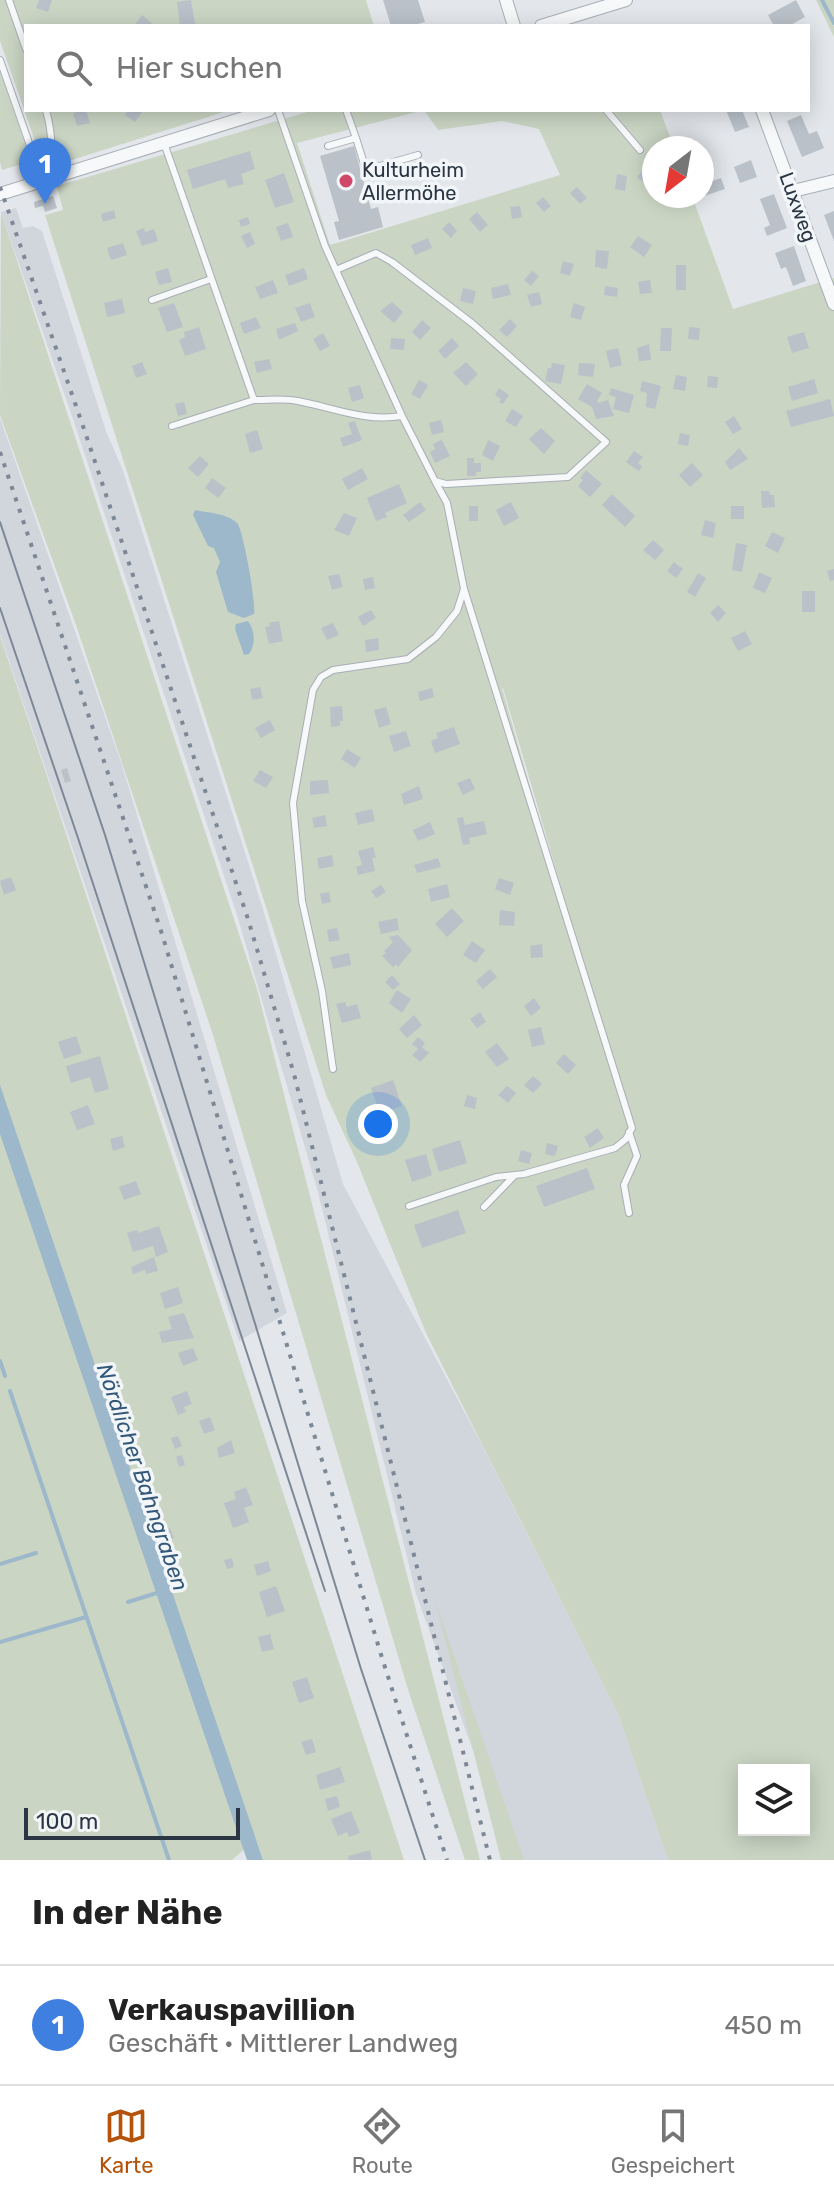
<!DOCTYPE html>
<html lang="de">
<head>
<meta charset="utf-8">
<style>
  :root { --surface:#fff; --page:#f6f6f6; --text:#222; --muted:#767676; --line:#e0e0e0; --accent:#b45309 }
  body { margin:0; font-family:Rubik,sans-serif; background:var(--page); color:var(--text) }
  .controls { position:absolute; right:24px; bottom:24px; display:grid; overflow:hidden; border-radius:0px; box-shadow:0 4px 20px #0003 }
  .controls button { width:72px; height:72px; display:grid; place-items:center; padding:0; border:0; border-bottom:2px solid var(--line); background:var(--surface); color:var(--text); font:40px sans-serif }
  .compass { position:absolute; left:642px; top:136px; width:72px; height:72px; border-radius:50%; background:var(--surface); box-shadow:0 4px 20px #0003; rotate:211deg }
  .scale { position:absolute; left:24px; bottom:20px; width:216px; box-sizing:border-box; padding-left:8px; border:4px solid #2a3644; border-top:0; font-size:22px; line-height:28px; white-space:nowrap; color:#2a3644; -webkit-text-stroke:6px #f3f6f8; paint-order:stroke }
  .you { position:absolute; left:378px; top:1124px; width:28px; height:28px; margin:-20px; border:6px solid #fff; border-radius:50%; background:#1a73e8; box-shadow:0 0 0 12px #1a73e833 }
  .badge { display:grid; place-items:center; width:52px; height:52px; border-radius:50%; background:var(--accent); color:#fff; font-size:26px; font-weight:700 }
  .pin { position:absolute; translate:-50% -66px; filter:drop-shadow(0 2px 4px #0008) }
  .pin::after { content:''; position:absolute; top:42px; width:28px; height:24px; background:inherit; clip-path:polygon(0 0,100% 0,50% 100%) }
  .list { margin:0; padding:0; list-style:none }
  h2 { display:flex; justify-content:space-between; align-items:center; height:104px; margin:0; padding:0 32px; font-size:34px }
  h2 small { font-size:26px; font-weight:400; color:var(--muted) }
  .list li { display:grid; grid-template-columns:52px 1fr auto; gap:24px; align-items:center; box-sizing:border-box; height:120px; padding:0 32px; border-top:2px solid var(--line) }
  .list b { display:block; font-size:30px; white-space:nowrap }
  .list p { margin:0; font-size:26px; white-space:nowrap; color:var(--muted) }
  .list em { font-size:26px; font-style:normal; color:var(--muted) }
  .icon { flex:none; width:44px; height:44px; fill:none; stroke:currentColor; stroke-width:2; stroke-linecap:round; stroke-linejoin:round }
  .map { position:relative; flex:none; width:834px; height:1860px; overflow:hidden }
  .search { position:absolute; background:var(--surface); box-shadow:0 4px 20px #0003; left:24px; right:24px; top:24px; height:88px; display:flex; align-items:center; gap:20px; box-sizing:border-box; padding:0 28px; border-radius:0px; color:var(--muted); font-size:30px }
  .sheet { height:224px; background:var(--surface) }
  nav { display:flex; justify-content:space-around; align-items:center; box-sizing:border-box; height:112px; border-top:2px solid var(--line); background:var(--surface); font-size:22px; color:var(--muted) }
  nav a { display:grid; justify-items:center; gap:4px }
  nav .on { color:var(--accent) }
  .map>svg:first-child { display:block }
  .built { fill:#d1d6dd }
  .green { fill:#cad5c4; fill-rule:evenodd }
  .water { fill:#9eb8cb }
  .lines { fill:none; stroke-linecap:round; stroke-linejoin:round }
  .stream { stroke:#9eb8cb; stroke-width:4 }
  .building { fill:#bac1c9 }
  .service-casing { stroke:#a8aeb6; stroke-width:8 }
  .minor-casing { stroke:#a8aeb6; stroke-width:14 }
  .service { stroke:#f6f8f9; stroke-width:6 }
  .minor { stroke:#f6f8f9; stroke-width:12 }
  .tram { stroke:#7c8895; stroke-width:2 }
  .rail { stroke:#7c8895; stroke-width:4; stroke-dasharray:4 8; stroke-linecap:butt }
  .poi-dot { fill:#d04867; stroke:#f3f6f8; stroke-width:3 }
  .labels { text-anchor:middle; stroke-width:7; stroke-linejoin:round; paint-order:stroke }
  .poi-label { font-size:20px; fill:#2a3644; stroke:#f3f6f8; text-anchor:start }
  .street-label { font-size:20px; fill:#2a3644; stroke:#f3f6f8 }
  .water-label { font-size:22px; font-style:italic; fill:#345879; stroke:#f3f6f8 }
</style>
</head>
<body>
<div class="map">
<svg width="834" height="1860" viewBox="0 0 834 1860">
  <rect width="100%" height="100%" fill="#e3e7eb"/>
  <!-- built -->
  <path class="built" d="M16 208 23 228 33 226 42 231 106 431 123 471 263 909 343 1184 481 1443 619 1716 668 1860H513L416 1594 318 1192 237 915 74 422 1 212Z
    M0 418 121 762 287 1313 239 1341 0 634Z"/>
  <!-- green -->
  <path class="green" d="M0 0H366L374 26H26V110H230L59 164 41 158 0 41Z
    M816 0H834V37Z
    M0 72 31 161 2 170 0 162Z
    M314 110H660L674 148H654V196H692L733 309 834 278V1860H668L619 1716 426 1333 357 1162 326 1095 45 215 63 210 57 186ZM424 110 438 130 502 121 539 129 560 175 330 245 297 143ZM502 688H503L587 976 569 925ZM744 1770H804V1830H744Z
    M1 212 257 989 480 1860H465L409 1693 214 1038 76 625 0 415Z
    M0 636 46 773 404 1860H263L256 1839 232 1860H0Z
    M435 1600 524 1860H501Z"/>
  <!-- water -->
  <path class="water" d="M195 510C208 513 227 513 237 523 243 528 257 607 254 614L244 618 228 612 216 572 220 562 214 548 208 546 193 515Z
    M248 621C255 631 256 644 249 654L244 655 235 629 236 624Z
    M0 1085 263 1860H247L0 1134Z"/>
  <g class="lines">
    <!-- stream -->
    <path class="stream" d="M822 0 834 23
      M0 1361 5 1376
      M10 1391 169 1860
      M0 1564 36 1553
      M128 1602 160 1592
      M0 1642 86 1617"/>
  </g>
  <!-- building -->
  <path class="building" d="M39 0H52L48 12 36 8Z
    M191 0 195 24 180 26 177 2Z
    M383 0H418L425 22 410 26H391Z
    M796 0 805 17 789 26H774L768 15Z
    M142 15 152 23 149 26H134Z
    M86 110 90 123 77 126 73 113Z
    M128 110 142 112 135 122 125 115Z
    M726 110H742L749 127 735 132Z
    M801 115 809 134 817 131 824 148 802 157 787 121Z
    M354 146 371 209 378 207 383 227 339 240 334 222 339 221 320 156Z
    M250 151 255 169 241 174 244 184 228 188 225 179 193 189 187 170Z
    M751 160 757 177 740 183 734 167Z
    M644 169 654 178 648 186 637 177Z
    M284 173 294 202 275 208 265 180Z
    M617 174 627 176 625 191 615 189Z
    M721 178 725 189 704 196 702 185Z
    M577 187 587 198 580 204 570 193Z
    M774 194 787 228 767 236 764 228 770 225 760 199Z
    M53 196 57 208 45 212 43 206 35 208 34 202Z
    M543 197 551 206 544 212 536 203Z
    M520 206 522 217 512 219 510 207Z
    M114 210 116 218 103 222 101 214Z
    M834 211V241L824 215Z
    M477 212 488 225 480 232 469 219Z
    M248 217 250 224 241 227 239 220Z
    M449 222 457 231 451 238 442 229Z
    M288 223 293 237 281 241 276 227Z
    M144 228 145 232 154 229 158 241 142 246 136 231Z
    M250 232 255 244 247 248 241 236Z
    M638 236 652 245 644 257 630 247Z
    M428 238 432 248 415 255 411 245Z
    M123 243 127 255 111 260 107 248Z
    M794 246 806 281 793 286 786 267 781 269 775 253Z
    M596 250 609 251 607 269 595 267Z
    M563 261 574 264 570 276 560 273Z
    M676 265H686V290H676Z
    M168 268 172 282 159 285 155 272Z
    M304 268 308 279 289 286 285 275Z
    M532 271 539 276 531 286 524 280Z
    M273 280 278 293 260 299 255 287Z
    M650 280 652 293 640 294 638 282Z
    M508 284 511 295 493 299 491 288Z
    M605 286 618 288 617 297 604 295Z
    M463 288 476 291 473 304 460 301Z
    M539 292 542 304 531 307 527 295Z
    M122 299 125 313 107 317 104 303Z
    M392 302 403 312 394 323 380 311Z
    M174 303 183 327 167 332 158 308Z
    M310 303 315 317 301 322 295 308Z
    M574 303 585 307 581 320 570 317Z
    M256 317 261 328 244 334 240 323Z
    M510 319 517 326 507 337 499 330Z
    M422 320 431 328 420 340 412 332Z
    M295 323 298 331 279 340 276 329Z
    M199 327 206 349 185 356 179 340 185 337 184 332Z
    M689 327 700 328 699 340 688 339Z
    M661 328H672L671 351H660Z
    M804 332 809 348 792 353 787 337Z
    M323 333 330 346 320 351 313 339Z
    M391 338 405 339 404 350 390 349Z
    M452 338 459 346 445 359 438 351Z
    M649 344 651 360 639 361 637 348Z
    M618 348 622 365 610 368 606 351Z
    M269 359 272 369 257 373 254 362Z
    M142 362 147 374 136 378 132 366Z
    M466 362 478 374 466 386 453 373Z
    M552 363 565 365 561 384 545 381 548 368H551Z
    M579 363 595 364 593 377 578 375Z
    M676 375 687 377 685 391 673 389Z
    M708 376 718 377 717 388 707 387Z
    M814 379 818 393 792 401 788 387Z
    M419 380 428 385 420 399 411 394Z
    M642 381 661 386 655 409 646 407 647 393 640 391Z
    M587 384 602 393 597 401 599 403 608 400 614 416 596 419 592 407 578 399Z
    M360 385 364 398 352 402 348 388Z
    M499 388 509 395 503 404 499 402 501 399 495 395Z
    M611 388 634 395 629 413 613 409 616 397 609 395Z
    M830 399 834 416 791 427 786 411Z
    M184 402 187 414 178 416 175 404Z
    M512 409 523 416 516 427 505 421Z
    M734 416 742 429 733 434 725 422Z
    M441 420 444 432 432 435 429 423Z
    M355 421 362 440 343 447 340 438 352 434 348 423Z
    M541 428 555 441 544 454 529 439Z
    M257 430 263 449 250 453 245 434Z
    M680 433 690 435 688 446 678 444Z
    M442 440 450 456 435 463 430 452 435 449 433 444Z
    M488 440 500 446 493 461 482 455Z
    M739 448 748 459 730 470 725 462Z
    M634 451 643 457 638 463 642 466 639 471 626 462Z
    M200 456 209 464 198 477 188 468Z
    M467 458H474V463H481V472H476V476H467Z
    M692 463 703 475 690 487 679 475Z
    M362 468 368 479 348 490 342 479Z
    M586 470 602 484 590 497 578 486 583 480 580 478Z
    M212 478 226 488 218 498 205 488Z
    M399 484 407 503 385 513 387 517 376 521 367 498Z
    M761 491H769L770 495H774L775 507 762 508Z
    M612 494 635 516 625 527 602 505Z
    M420 502 426 510 409 522 403 515Z
    M511 502 519 518 504 526 496 510Z
    M469 506H478V521H469Z
    M731 506H744V519H731Z
    M344 513 357 518 349 536 334 530Z
    M705 520 716 523 713 538 701 535Z
    M772 532 785 538 778 553 765 546Z
    M653 540 664 550 655 560 643 550Z
    M736 543 747 545 742 572 732 570Z
    M674 562 683 569 676 578 667 571Z
    M834 569V580L830 581 827 571Z
    M759 572 772 578 765 593 753 588Z
    M698 573 706 578 695 597 687 592Z
    M339 574 343 587 332 590 328 576Z
    M373 577 375 588 365 590 363 579Z
    M802 591H815V612H802Z
    M718 605 726 613 718 622 710 613Z
    M371 610 376 618 363 626 358 617Z
    M279 621 283 641 269 644 265 627 270 626 269 623Z
    M333 623 339 635 327 640 321 628Z
    M745 631 752 644 738 651 731 638Z
    M378 638 379 650 366 652 365 640Z
    M260 687 263 698 252 700 250 689Z
    M432 688 434 697 420 701 418 692Z
    M342 706 343 721H340V726L331 727 330 707Z
    M386 707 391 724 379 728 374 710Z
    M270 720 275 730 261 738 255 728Z
    M454 727 460 744 435 753 431 741 438 738 436 733Z
    M406 731 411 746 394 752 389 736Z
    M347 749 361 758 355 768 341 759Z
    M67 768 71 781 65 783 61 770Z
    M260 770 273 777 266 788 253 781Z
    M470 778 475 789 463 795 457 783Z
    M328 780 329 793 310 795V781Z
    M419 786 423 799 404 805 401 794Z
    M372 809 375 821 358 825 355 813Z
    M325 815 327 826 314 828 312 818Z
    M463 817 465 825 484 821 487 834 469 838 470 844 463 845 457 818Z
    M430 822 435 834 418 841 413 830Z
    M373 847 376 857 372 858 375 871 358 875 356 867 362 865 358 851Z
    M332 855 334 866 319 869 317 858Z
    M438 858 441 867 417 873 414 865Z
    M11 877 16 890 4 895 0 881Z
    M499 878 514 883 510 895 495 889Z
    M447 884 450 897 431 902 428 889Z
    M381 885 386 892 376 898 371 891Z
    M329 892 331 902 322 904 320 894Z
    M452 908 464 921 447 937 435 924Z
    M500 910 515 912 514 926 499 925Z
    M397 918 399 930 381 934 378 922Z
    M337 928 340 940 329 942 327 930Z
    M398 935 412 950 398 967 396 964 393 967 382 956 386 953 384 951 393 942 389 937Z
    M472 941 485 950 476 963 463 955Z
    M542 944 543 957 531 958 530 946Z
    M349 953 351 965 333 969 330 957Z
    M490 969 497 977 483 989 476 981Z
    M392 975 400 984 393 990 385 982Z
    M397 990 411 999 402 1013 389 1003Z
    M534 998 541 1008 531 1016 524 1006Z
    M345 1002 347 1007 357 1004 361 1018 342 1023 336 1004Z
    M480 1012 486 1022 477 1028 470 1019Z
    M414 1015 422 1025 407 1038 399 1029Z
    M541 1027 545 1044 532 1047 528 1030Z
    M76 1036 82 1053 64 1059 58 1042Z
    M418 1037 425 1043 422 1047 429 1053 420 1062 412 1055 418 1049 412 1044Z
    M497 1043 509 1059 497 1067 485 1052Z
    M564 1054 576 1065 568 1074 556 1063Z
    M100 1056 109 1089 95 1093 90 1077 71 1083 66 1066Z
    M533 1076 542 1084 533 1093 524 1085Z
    M393 1080 402 1106 380 1113 371 1088Z
    M507 1086 516 1093 508 1103 498 1095Z
    M467 1095 477 1098 475 1109 464 1106Z
    M88 1105 95 1124 77 1130 70 1112Z
    M598 1128 604 1138 590 1148 584 1137Z
    M122 1136 125 1147 113 1151 110 1139Z
    M460 1140 467 1163 439 1172 432 1149Z
    M547 1143 558 1146 555 1156 545 1154Z
    M521 1150 532 1153 529 1164 518 1161Z
    M426 1154 432 1175 412 1182 405 1160Z
    M587 1168 595 1189 544 1207 536 1186Z
    M136 1181 141 1194 124 1200 119 1187Z
    M458 1210 466 1233 422 1248 414 1225Z
    M159 1226 168 1252 156 1257 153 1246 133 1252 127 1233 137 1230 138 1233Z
    M154 1257 158 1271 146 1274 145 1270 133 1274 131 1267Z
    M178 1287 183 1303 165 1309 160 1293Z
    M184 1313 194 1338 162 1343 159 1332 172 1329 168 1317Z
    M193 1348 198 1360 183 1366 178 1353Z
    M187 1391 192 1404 184 1407 186 1412 178 1415 171 1397Z
    M210 1417 215 1430 204 1434 199 1421Z
    M178 1436 182 1446 175 1449 171 1438Z
    M231 1440 235 1453 219 1458 217 1448Z
    M182 1455 185 1465 179 1467 176 1457Z
    M246 1487 253 1505 244 1508 249 1522 233 1528 224 1503 236 1499 234 1492Z
    M170 1528 174 1538 164 1541 161 1531Z
    M232 1558 234 1567 227 1569 224 1560Z
    M268 1561 271 1571 257 1576 254 1565Z
    M276 1586 285 1611 267 1617 259 1592Z
    M270 1634 274 1649 262 1652 258 1637Z
    M307 1677 314 1698 299 1703 292 1682Z
    M312 1739 316 1752 306 1755 301 1742Z
    M340 1767 345 1782 320 1790 316 1775Z
    M337 1796 340 1807 328 1811 325 1799Z
    M351 1811 360 1833 349 1837 347 1832 338 1836 331 1819Z
    M370 1850 372 1860H349L348 1856Z"/>
  <g class="lines">
    <defs>
      <path id="service" d="M9 0 26 49
        M0 60 42 180
        M278 110 325 246 402 416 435 481 446 484 568 477 606 442 473 324 392 262 376 253 336 270
        M606 110 640 150
        M356 138 366 170 418 155
        M164 143 254 400C269 400 284 398 298 401 334 408 365 422 402 416
        M328 146 356 138 346 110
        M44 177C55 157 52 132 46 110
        M152 300 211 279
        M172 426 254 400
        M333 1069 322 991 302 901 293 803 313 690 321 677 333 670 408 659 436 637 457 611 464 589 447 503 435 481
        M409 1206 496 1177 524 1174 615 1148 626 1139 632 1128 464 589
        M484 1207 515 1175
        M629 1213 624 1185 637 1156 629 1132"/>
      <path id="minor" d="M506 0 514 26
        M541 26 626 0
        M762 110 834 304
        M793 191 834 181
        M0 194 269 110"/>
    </defs>
    <!-- service casing -->
    <use href="#service" class="service-casing"/>
    <!-- minor casing -->
    <use href="#minor" class="minor-casing"/>
    <!-- service -->
    <use href="#service" class="service"/>
    <!-- minor -->
    <use href="#minor" class="minor"/>
    <!-- tram -->
    <path class="tram" d="M0 522 105 835 361 1669 425 1860
      M0 608 78 838 325 1591"/>
    <!-- rail -->
    <path class="rail" d="M0 187 84 429 248 919 294 1074 490 1860
      M0 452 161 931 383 1661 447 1860"/>
  </g>
  <!-- markers -->
  <circle class="poi-dot" cx="346" cy="181" r="8"/>
  <g class="labels">
    <!-- poi labels -->
    <g class="poi-label">
      <text x="362" y="177">Kulturheim<tspan x="362" dy="23">Allermöhe</tspan></text>
    </g>
    <!-- street labels -->
    <g class="street-label">
      <text transform="translate(798 207) rotate(70)" y="7">Luxweg</text>
    </g>
    <!-- water labels -->
    <g class="water-label">
      <text transform="translate(143 1477) rotate(71)" y="8">Nördlicher Bahngraben</text>
    </g>
  </g>
</svg>
<div class="controls">
<button><svg class="icon" aria-label="layers" viewBox="0 0 24 24"><path d="M12 4l9 5-9 5-9-5zM3 14l9 5 9-5"/></svg></button>
</div>
<svg class="compass" viewBox="-18 -18 36 36"><path d="M0-13l5 13h-10z" fill="#e53935"/><path d="M0 13l5-13h-10z" fill="#767676"/></svg>
<div class="scale">100 m</div>
<div class="you"></div>
<div class="pin badge" style="left:45px;top:204px;background:#3f7fe0">1</div>
<div class="search"><svg class="icon" aria-label="search" viewBox="0 0 24 24"><circle cx="10" cy="10" r="6"/><path d="M15 15l6 6"/></svg>Hier suchen</div>
</div>
<section class="sheet">
<h2>In der Nähe<small></small></h2>
<ul class="list">
<li><span class="badge" style="background:#3f7fe0">1</span><div><b>Verkauspavillion</b><p>Geschäft · Mittlerer Landweg</p></div><em>450 m</em></li>
</ul>
</section>
<nav>
<a class="on"><svg class="icon" aria-label="map" viewBox="0 0 24 24"><path d="M3 6l6-2 6 2 6-2v14l-6 2-6-2-6 2zM9 4v14M15 6v14"/></svg>Karte</a>
<a><svg class="icon" aria-label="directions" viewBox="0 0 24 24"><path d="M12 3l9 9-9 9-9-9zM9 14v-3h6M13 9l2 2-2 2"/></svg>Route</a>
<a><svg class="icon" aria-label="saved" viewBox="0 0 24 24"><path d="M7 4h10v16l-5-4-5 4z"/></svg>Gespeichert</a>
</nav>
</body>
</html>
